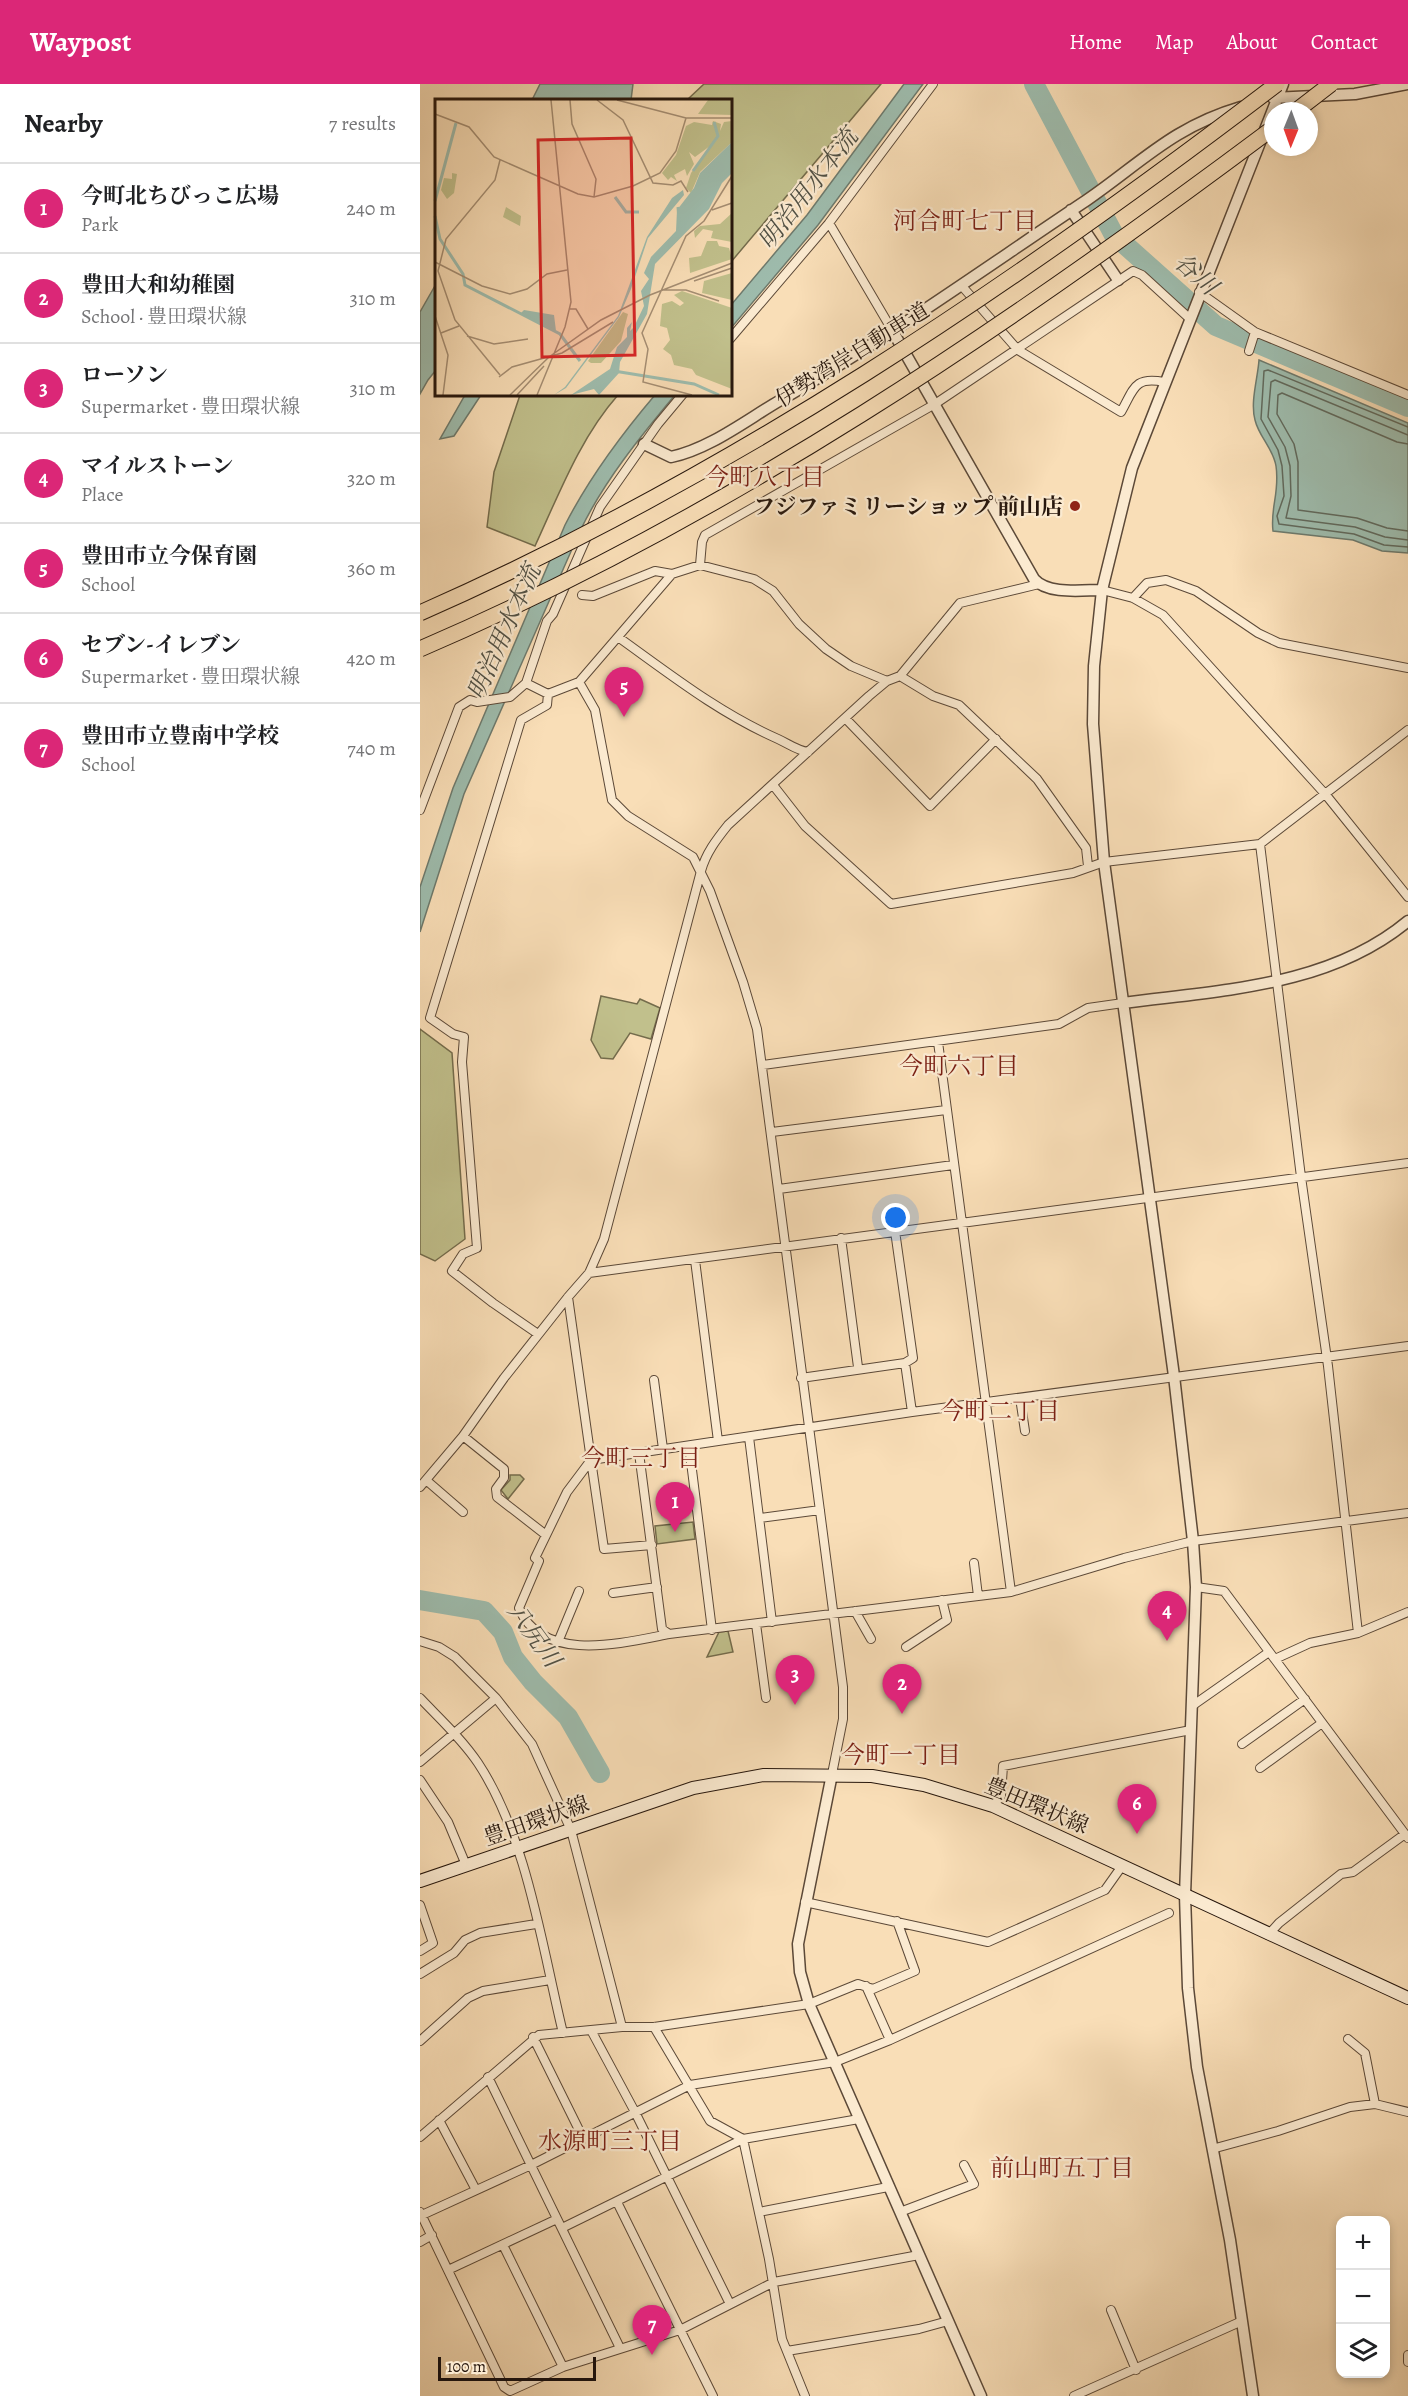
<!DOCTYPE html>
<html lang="en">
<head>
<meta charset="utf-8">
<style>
  :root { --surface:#fff; --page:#f6f6f6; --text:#202124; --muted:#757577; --line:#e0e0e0; --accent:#db2777 }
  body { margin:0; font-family:Alegreya,"Noto Serif JP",serif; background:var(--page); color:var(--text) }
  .controls { position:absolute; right:18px; bottom:18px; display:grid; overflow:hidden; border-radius:12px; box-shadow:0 3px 9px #0003 }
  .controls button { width:54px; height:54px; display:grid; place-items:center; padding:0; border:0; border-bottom:2px solid var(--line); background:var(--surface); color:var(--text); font:30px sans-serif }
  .compass { position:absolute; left:844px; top:18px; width:54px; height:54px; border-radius:50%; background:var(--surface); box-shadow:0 3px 9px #0003; rotate:181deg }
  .scale { position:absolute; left:18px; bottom:15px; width:158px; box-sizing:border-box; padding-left:6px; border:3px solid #27170d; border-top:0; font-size:16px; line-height:21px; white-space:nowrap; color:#27170d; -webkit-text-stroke:4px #fbead0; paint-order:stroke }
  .you { position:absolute; left:476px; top:1134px; width:21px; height:21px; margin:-15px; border:4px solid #fff; border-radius:50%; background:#1a73e8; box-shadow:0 0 0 9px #1a73e833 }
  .badge { display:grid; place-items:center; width:39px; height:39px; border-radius:50%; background:var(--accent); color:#fff; font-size:20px; font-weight:700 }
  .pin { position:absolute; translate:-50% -50px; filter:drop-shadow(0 2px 3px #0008) }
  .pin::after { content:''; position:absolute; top:32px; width:21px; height:18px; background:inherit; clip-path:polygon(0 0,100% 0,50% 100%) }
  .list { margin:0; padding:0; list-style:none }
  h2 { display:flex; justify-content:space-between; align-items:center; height:78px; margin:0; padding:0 24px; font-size:26px }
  h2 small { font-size:20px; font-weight:400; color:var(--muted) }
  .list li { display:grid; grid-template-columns:39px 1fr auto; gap:18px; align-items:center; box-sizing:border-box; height:90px; padding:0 24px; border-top:2px solid var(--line) }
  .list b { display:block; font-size:22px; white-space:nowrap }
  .list p { margin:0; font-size:20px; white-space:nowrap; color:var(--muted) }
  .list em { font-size:20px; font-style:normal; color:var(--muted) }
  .icon { flex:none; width:33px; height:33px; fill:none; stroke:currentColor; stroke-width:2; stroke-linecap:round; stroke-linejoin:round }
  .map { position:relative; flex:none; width:988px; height:2312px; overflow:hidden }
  header { display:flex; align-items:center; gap:36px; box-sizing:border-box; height:84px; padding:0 30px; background:var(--accent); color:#fff }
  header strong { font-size:28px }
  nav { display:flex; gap:33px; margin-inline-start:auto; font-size:21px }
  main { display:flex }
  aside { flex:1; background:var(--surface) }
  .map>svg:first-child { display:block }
  .green { fill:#c1c08c; stroke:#746c4c; stroke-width:1.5 }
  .water { fill:#9ebcad; stroke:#6e7a6d; stroke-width:1.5 }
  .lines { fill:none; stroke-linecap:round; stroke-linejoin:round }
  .shore { stroke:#626a5d; stroke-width:1.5 }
  .river { stroke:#9ebcad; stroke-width:20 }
  .minor-casing { stroke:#5c4938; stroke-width:10 }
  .tertiary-casing { stroke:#5c4938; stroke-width:13 }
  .secondary-casing { stroke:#27170d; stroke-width:14 }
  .minor { stroke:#fbead0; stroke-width:8 }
  .tertiary { stroke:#fbead0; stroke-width:10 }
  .secondary { stroke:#fbead0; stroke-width:12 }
  .motorway-bridge-casing { stroke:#27170d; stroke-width:17; stroke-linecap:butt }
  .motorway-bridge { stroke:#f9deb7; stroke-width:15 }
  .poi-dot { fill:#8f2418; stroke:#fbead0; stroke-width:2 }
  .labels { text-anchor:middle; stroke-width:4.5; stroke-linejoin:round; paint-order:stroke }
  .street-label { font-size:22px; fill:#27170d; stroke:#fbead0 }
  .poi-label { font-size:22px; font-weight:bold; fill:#27170d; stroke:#fbead0; text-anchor:end }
  .water-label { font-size:24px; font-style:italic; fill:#515145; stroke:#fbead0 }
  .neighbourhood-label { font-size:24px; fill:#7a1f14; stroke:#fbead0 }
  .inset-river { fill:none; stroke:#9ebcad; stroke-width:3 }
  .inset-road { fill:none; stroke:#a58e73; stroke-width:1.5 }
  .view { fill:#d62828; fill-opacity:0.15; stroke:#d62828; stroke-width:3 }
  .inset-edge { fill:none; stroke:#27170d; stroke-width:3 }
</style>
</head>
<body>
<header>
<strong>Waypost</strong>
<nav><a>Home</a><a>Map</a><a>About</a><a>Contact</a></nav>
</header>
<main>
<aside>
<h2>Nearby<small>7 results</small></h2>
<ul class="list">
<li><span class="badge">1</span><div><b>今町北ちびっこ広場</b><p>Park</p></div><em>240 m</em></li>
<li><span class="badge">2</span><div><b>豊田大和幼稚園</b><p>School · 豊田環状線</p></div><em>310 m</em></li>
<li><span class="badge">3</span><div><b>ローソン</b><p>Supermarket · 豊田環状線</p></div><em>310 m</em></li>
<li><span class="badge">4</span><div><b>マイルストーン</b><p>Place</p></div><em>320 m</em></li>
<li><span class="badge">5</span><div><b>豊田市立今保育園</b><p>School</p></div><em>360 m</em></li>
<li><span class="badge">6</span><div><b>セブン-イレブン</b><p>Supermarket · 豊田環状線</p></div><em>420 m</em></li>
<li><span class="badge">7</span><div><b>豊田市立豊南中学校</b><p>School</p></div><em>740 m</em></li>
</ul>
</aside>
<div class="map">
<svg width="988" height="2312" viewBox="0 0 988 2312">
  <rect width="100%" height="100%" fill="#f9deb7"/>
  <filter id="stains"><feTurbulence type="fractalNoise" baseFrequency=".00333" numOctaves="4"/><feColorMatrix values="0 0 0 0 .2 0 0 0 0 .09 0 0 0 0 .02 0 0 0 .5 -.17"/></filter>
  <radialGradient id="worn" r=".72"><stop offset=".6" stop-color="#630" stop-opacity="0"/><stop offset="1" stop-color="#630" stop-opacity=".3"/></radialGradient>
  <!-- green -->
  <path class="green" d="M284 0H461L311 178 310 16H267Z
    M100 311H198C160 354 139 410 115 462L67 443 74 388Z
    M181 912 217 920 220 915 240 924 231 955 210 949 193 975 181 974 171 956Z
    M0 945 32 969 45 1155 15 1177 0 1170Z
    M90 1391H100L104 1395 88 1415 81 1406 90 1396Z
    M273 1438 275 1455 237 1460 235 1442Z
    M308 1547 313 1568 287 1573 299 1548Z"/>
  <!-- water -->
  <path class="water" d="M120 0H213L211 16H112Z
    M484 0H503L398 141 311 244V221L387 131Z
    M16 200V286L8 296 0 310V228Z
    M839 276 988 339V469L962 467 933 456 853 447C850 424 860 408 856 382 853 364 839 353 835 336 830 318 838 293 839 276Z
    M45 311H61L34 352 20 355Z
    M235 311H255C220 353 184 397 160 447L44 710 0 848V803L33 704 145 441C169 394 201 351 235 311Z"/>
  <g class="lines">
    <!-- shore -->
    <path class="shore" d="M988 343 848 286 844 287 841 335 858 366 862 382 864 412 857 432 859 440 934 450 964 461 988 463
      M988 351 855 296 851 298 848 333 865 363 870 382 871 412 866 434 935 443 965 453 988 456
      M988 360 977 358 862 309 858 311 857 330 874 360 878 378V426L937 434 967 444 988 447"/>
    <!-- river -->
    <path class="river" d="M614 0 694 151 796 242 988 323
      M0 1516 64 1527 83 1548 93 1573 113 1598 148 1633 180 1689"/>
    <defs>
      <path id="minor" d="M409 139 472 246
        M541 201 598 266 701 328C714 305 714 292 744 298
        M779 208 835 248 988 311
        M310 255 409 139 513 0
        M829 267 835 248
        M280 481 282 458 285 451 515 320 713 187 722 191 769 234
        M682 506 713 514 743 531 906 711 988 813
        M162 511 173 512 235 487 252 490
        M713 514 727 499 746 496 776 507 838 549 859 559 988 584
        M198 553C251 591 299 629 358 655 369 660 376 666 388 668
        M480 592 513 612 539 621 617 695 666 764 668 782
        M159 598 175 626 192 716 208 732 273 773 290 807 323 898 337 945 423 1603V1635L412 1690
        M106 599 127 537 133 530 180 423 238 340 263 310
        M425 634 510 722 576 655
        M353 701 385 742 471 820 653 789 684 778 840 760 988 646
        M0 726 39 623 50 616 57 618 90 613 106 599 128 610 159 598 252 490 280 481 334 495 353 507 379 540 406 565 431 582 467 597
        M840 760 881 1093 908 1282 938 1549
        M518 958C541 1141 568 1324 591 1508
        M343 981 639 940 668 924 703 919
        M352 1048 526 1026
        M359 1105 533 1081
        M421 1154 438 1283
        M275 1176 298 1357
        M169 1189 988 1079
        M148 1213 171 1376 492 1328 988 1262
        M118 1250 73 1219 32 1187 43 1170 57 1164 42 978 44 953 33 950 10 934 101 636 127 621 128 610
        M485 1279 492 1328
        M381 1294 485 1279 493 1274 475 1147
        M234 1296 243 1365
        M600 1314 605 1347
        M43 1352 84 1385V1394L76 1405 77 1413 126 1451
        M329 1353 352 1538
        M269 1362 292 1546
        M219 1369 242 1545 249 1550 591 1508 704 1474 773 1457 988 1429
        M171 1376 147 1408 115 1474 119 1477 99 1524C122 1580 203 1559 249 1550
        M171 1376 184 1465 232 1461
        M6 1396 43 1428
        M0 1403 43 1352 84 1294 148 1213 169 1189 184 1155 281 787C286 769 296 756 308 741L449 612 467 597 480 592 540 519 619 500
        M340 1434 400 1426
        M554 1479 558 1512
        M776 1503 804 1507 988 1754
        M193 1509 237 1503
        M435 1527 451 1555
        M336 1540 346 1614
        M0 1557 19 1563 35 1573 76 1614 112 1660 151 1746 202 1943
        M138 1558 159 1507
        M486 1563 527 1536 522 1516
        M855 1575 890 1559 938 1549 988 1528
        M0 1614C20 1635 42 1655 58 1679 107 1753 122 1863 143 1949
        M772 1622 849 1568
        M822 1660 885 1615
        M0 1678 76 1614
        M840 1684 902 1639
        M0 1696 28 1738 46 1781
        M573 1722 581 1712 583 1682 771 1646
        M385 1818 568 1858 685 1806 702 1782
        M0 1821 13 1859 0 1867
        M848 1851 859 1839 921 1790 933 1788 985 1750
        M0 1890 34 1869 45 1856 60 1849 116 1840
        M446 1902 470 1956
        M234 1943 290 2037 323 2055 349 2175 362 2255 385 2312
        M172 1948 215 2028 310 2220
        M113 1953 163 2054
        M928 1955 945 1969 955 2020
        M0 1957 48 1914 63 1907 130 1896
        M68 1993 200 2264
        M19 2036 56 2106
        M0 2053 119 1951 202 1943H234L389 1920 438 1900 453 1905 495 1887 477 1837
        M792 2065 858 2047 930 2023 955 2020 988 2028
        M197 2118 293 2312
        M0 2128 84 2303 90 2307 143 2283 260 2246 354 2198 499 2171
        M339 2128 468 2103
        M480 2128 554 2100 544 2081
        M2 2131 111 2081 270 2001 415 1978 470 1956 749 1829
        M142 2144 323 2055 439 2035
        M0 2158 12 2151
        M83 2161 143 2283
        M28 2186 137 2135
        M691 2226 716 2286
        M367 2267 499 2245 528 2237
        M988 2271V2278
        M654 2312 822 2237"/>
      <path id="tertiary" d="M853 14 935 10 988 0
        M651 126 698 196
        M472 246 614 495C628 511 662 506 682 506
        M224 360 251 373C289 365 325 337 359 317 465 256 565 184 667 116 722 78 753 43 821 23
        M703 919C800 906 909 903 988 837
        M412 1690 378 1860 380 1888 389 1920 561 2312
        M833 2312 810 2156 777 1983 768 1904 765 1811 776 1503 773 1457 754 1292 684 778 673 640 674 582 682 506 712 384 863 0"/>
      <path id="secondary" d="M0 1797 273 1704 344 1691 452 1692 504 1701 573 1722 988 1914"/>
    </defs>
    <!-- minor casing -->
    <use href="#minor" class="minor-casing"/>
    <!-- tertiary casing -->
    <use href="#tertiary" class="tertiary-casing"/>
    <!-- secondary casing -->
    <use href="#secondary" class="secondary-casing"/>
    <!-- minor -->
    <use href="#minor" class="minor"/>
    <!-- tertiary -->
    <use href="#tertiary" class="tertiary"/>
    <!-- secondary -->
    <use href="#secondary" class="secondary"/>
    <defs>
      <path id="motorway-bridge" d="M876 27 911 0
        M0 529C309 393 590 204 857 0
        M0 565C308 433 586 244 853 44"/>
    </defs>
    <!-- motorway-bridge casing -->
    <use href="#motorway-bridge" class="motorway-bridge-casing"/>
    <!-- motorway-bridge -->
    <use href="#motorway-bridge" class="motorway-bridge"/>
  </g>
  <!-- markers -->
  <circle class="poi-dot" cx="655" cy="422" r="6"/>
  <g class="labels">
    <!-- street labels -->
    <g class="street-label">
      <text transform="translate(432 270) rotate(-32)" y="8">伊勢湾岸自動車道</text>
      <text transform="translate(617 1721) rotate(23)" y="8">豊田環状線</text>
      <text transform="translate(116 1736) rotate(-19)" y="8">豊田環状線</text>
    </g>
    <!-- poi labels -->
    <g class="poi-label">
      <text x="643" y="430">フジファミリーショップ 前山店</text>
    </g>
    <!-- water labels -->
    <g class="water-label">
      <text transform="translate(388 105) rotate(-52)" y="8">明治用水本流</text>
      <text transform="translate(776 190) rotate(42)" y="8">谷川</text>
      <text transform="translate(84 548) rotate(-66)" y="8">明治用水本流</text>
      <text transform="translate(114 1551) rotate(54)" y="8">八尻川</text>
    </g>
    <!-- neighbourhood labels -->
    <g class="neighbourhood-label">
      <text x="545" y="145">河合町七丁目</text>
      <text x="345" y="401">今町八丁目</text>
      <text x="539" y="990">今町六丁目</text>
      <text x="580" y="1335">今町二丁目</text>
      <text x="221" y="1382">今町三丁目</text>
      <text x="481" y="1679">今町一丁目</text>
      <text x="190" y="2065">水源町三丁目</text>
      <text x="642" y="2092">前山町五丁目</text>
    </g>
  </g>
  <!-- overview -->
  <g transform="translate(15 15)">
    <rect width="297" height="297" fill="#f9deb7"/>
    <path d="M273 1H297V16L263 15ZM278 22 286 25 285 32 289 23 297 22V43L265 73 256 94 251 89 256 74 275 47 260 58 254 53 259 65 252 77 250 70 239 76 242 82 236 78 233 81 227 74 241 56 251 27 259 23 277 26ZM17 74 22 75 19 94 12 100 6 91 9 79 17 80ZM71 108 86 117 85 127 68 118ZM297 114V143L276 139 278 132 268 130 260 139 259 132 265 127 285 125ZM272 142H282L284 147 294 149 297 160 255 174 254 159 266 157ZM297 174V201L267 194 269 182ZM247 192 297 209V290L261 276 257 270 239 266 236 256 228 250 235 241 232 229 225 227 227 205 237 202 245 207 249 204 239 196ZM188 213 193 215 186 242 166 264H156L153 262Z" fill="#c1c08c"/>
    <path d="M297 43V74L287 84 274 110 220 165 212 215 185 263 184 274 164 296 159 290 136 296 175 270 182 248 192 238V229L197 223 195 232 199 228 209 207 206 192 214 180 209 174 216 158 241 132 242 111 259 89 265 74ZM248 91 249 96 213 139 196 190 184 218 131 289 119 296 130 288 183 217 212 138 237 99ZM89 211 119 216 121 232 85 215Z" fill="#9ebcad"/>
    <path class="inset-river" d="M258 72 283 37 279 23M180 98 191 113H204M0 102 21 24M243 108 245 131M0 117 5 140 28 175 30 186 125 235 145 262M179 272 259 285 284 296"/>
    <path class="inset-road" d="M135 1 137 25 161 80 159 98M162 1 188 21 218 84 238 86 246 82 253 93M182 1 251 19M0 15 34 28 59 58 143 95 159 98 198 87 225 74 241 52 251 19H297M65 61 60 81 11 140 3 172 20 221 65 276M277 111 297 104M0 163 47 187 75 195 92 190 112 175 132 171M259 182 297 169M227 191H251L284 202M135 210H141L153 230M0 217 13 256 8 296M6 234 24 227M32 237 59 245 93 240M64 278 77 268 127 254 178 223M75 296 114 258 166 221 215 196 297 164M82 296 109 267M102 296 130 228 136 203 116 1M257 296 208 283 213 250 207 234 251 137 269 122 297 77"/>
    <path class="view" d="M196 39 200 256 107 258 103 41Z"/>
    <rect width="297" height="297" class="inset-edge"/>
  </g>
  <rect width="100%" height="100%" filter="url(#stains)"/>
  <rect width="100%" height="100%" fill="url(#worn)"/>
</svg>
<div class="controls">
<button>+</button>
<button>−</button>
<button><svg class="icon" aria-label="layers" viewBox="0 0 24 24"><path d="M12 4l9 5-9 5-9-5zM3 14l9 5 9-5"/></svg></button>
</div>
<svg class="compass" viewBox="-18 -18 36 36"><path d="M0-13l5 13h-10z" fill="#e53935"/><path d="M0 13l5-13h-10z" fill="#757577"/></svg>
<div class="scale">100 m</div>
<div class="you"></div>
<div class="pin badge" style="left:255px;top:1448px">1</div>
<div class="pin badge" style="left:482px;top:1630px">2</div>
<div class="pin badge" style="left:375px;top:1621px">3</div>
<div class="pin badge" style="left:747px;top:1557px">4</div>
<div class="pin badge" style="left:204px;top:633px">5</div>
<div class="pin badge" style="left:717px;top:1750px">6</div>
<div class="pin badge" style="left:232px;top:2271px">7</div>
</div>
</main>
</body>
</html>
